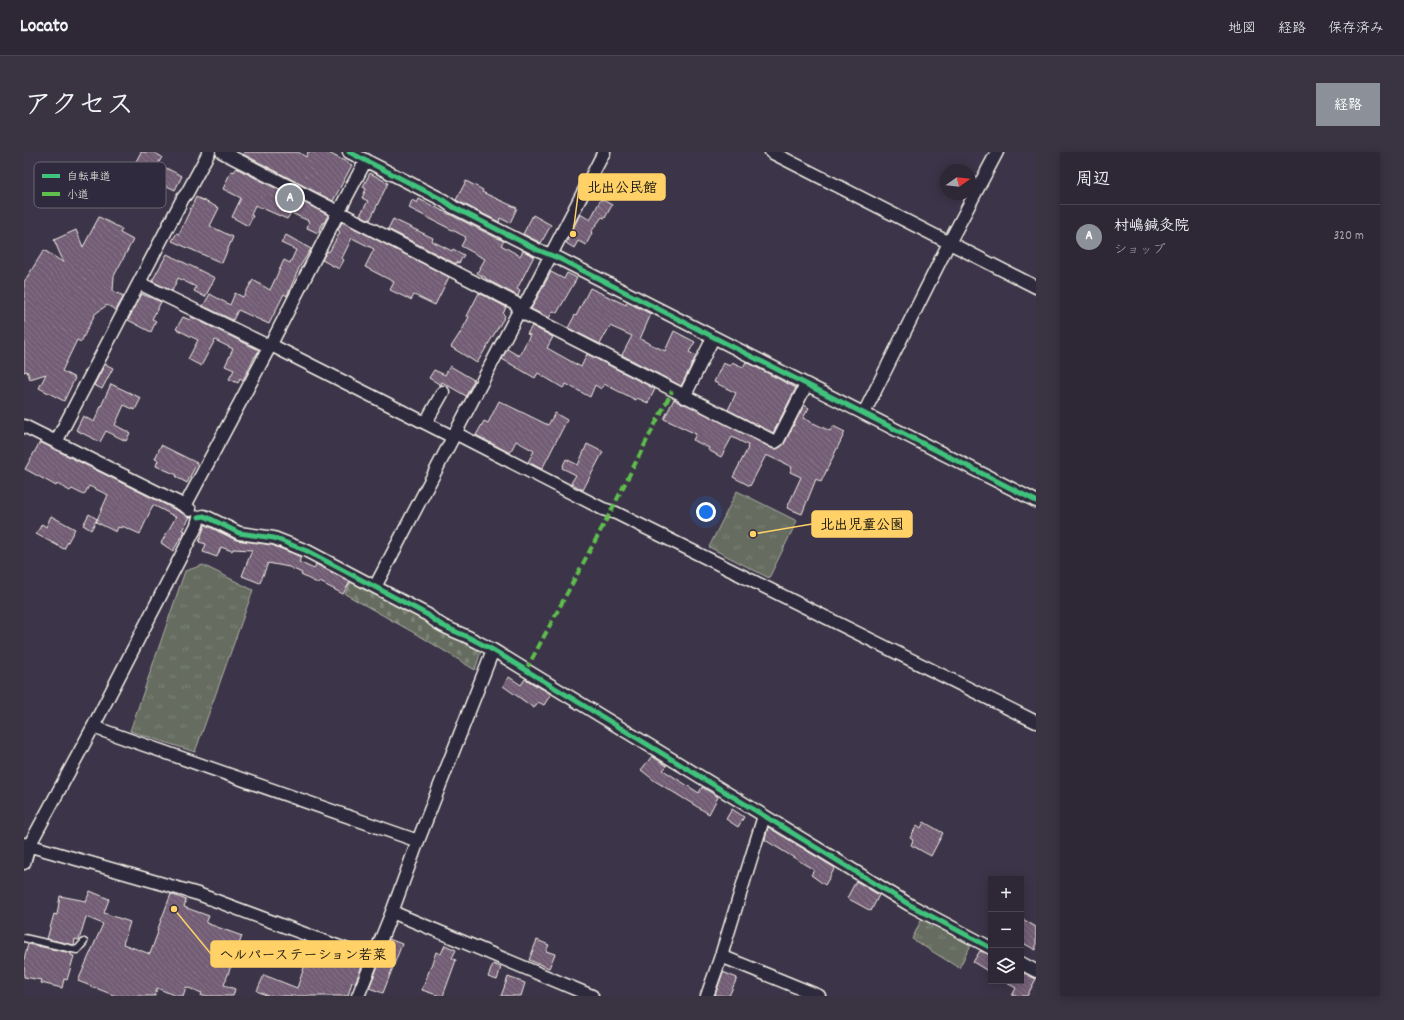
<!DOCTYPE html>
<html lang="ja">
<head>
<meta charset="utf-8">
<style>
  :root { --surface:#2d2736; --page:#393342; --text:#f1f3f6; --muted:#a7a5ad; --line:#484451; --accent:#8c9099 }
  body { margin:0; font-family:Dekko,"Klee One",sans-serif; background:var(--page); color:var(--text) }
  .controls { position:absolute; right:12px; bottom:12px; display:grid; overflow:hidden; border-radius:0px; box-shadow:0 2px 10px #0003 }
  .controls button { width:36px; height:36px; display:grid; place-items:center; padding:0; border:0; border-bottom:1px solid var(--line); background:var(--surface); color:var(--text); font:20px sans-serif }
  .compass { position:absolute; left:916px; top:12px; width:36px; height:36px; border-radius:50%; background:var(--surface); box-shadow:0 2px 10px #0003; rotate:75deg }
  .you { position:absolute; left:682px; top:360px; width:14px; height:14px; margin:-10px; border:3px solid #fff; border-radius:50%; background:#1a73e8; box-shadow:0 0 0 6px #1a73e833 }
  .badge { display:grid; place-items:center; width:26px; height:26px; border-radius:50%; background:var(--accent); color:#fff; font-size:13px; font-weight:700 }
  .pin { position:absolute; translate:-50% -50%; border:2px solid #fff; box-shadow:0 1px 4px #0006 }
  .list { margin:0; padding:0; list-style:none }
  h2 { display:flex; justify-content:space-between; align-items:center; height:52px; margin:0; padding:0 16px; font-size:17px }
  h2 small { font-size:13px; font-weight:400; color:var(--muted) }
  .list li { display:grid; grid-template-columns:26px 1fr auto; gap:12px; align-items:center; box-sizing:border-box; height:64px; padding:0 16px; border-top:1px solid var(--line) }
  .list b { display:block; font-size:15px; white-space:nowrap }
  .list p { margin:0; font-size:13px; white-space:nowrap; color:var(--muted) }
  .list em { font-size:13px; font-style:normal; color:var(--muted) }
  .icon { flex:none; width:22px; height:22px; fill:none; stroke:currentColor; stroke-width:2; stroke-linecap:round; stroke-linejoin:round }
  .map { position:relative; flex:none; width:1012px; height:844px; overflow:hidden; border-radius:0px }
  header { display:flex; align-items:center; gap:24px; box-sizing:border-box; height:56px; padding:0 20px; background:var(--surface); border-bottom:1px solid var(--line) }
  header strong { font-size:19px }
  nav { display:flex; gap:22px; margin-inline-start:auto; font-size:14px }
  .intro { display:flex; align-items:center; justify-content:space-between; box-sizing:border-box; height:96px; padding:0 24px }
  h1 { margin:0; font-size:28px }
  .button { padding:10px 18px; border-radius:0px; background:var(--accent); color:#fff; font-size:14px; font-weight:700 }
  main { display:flex; gap:24px; padding:0 24px }
  aside { flex:1; background:var(--surface); border-radius:0px; box-shadow:0 2px 10px #0003 }
  .map>svg:first-child { display:block }
  .grass { fill:url(#grass-tufts); stroke:#adafa4 }
  .cemetery { fill:url(#cemetery-stones); stroke:#adafa4 }
  .building { fill:url(#building-back-hatch); stroke:#f4f1e8 }
  .lines { fill:none; stroke-linecap:round; stroke-linejoin:round }
  .service-casing { stroke:#f4f1e8; stroke-width:9 }
  .minor-casing { stroke:#f4f1e8; stroke-width:15 }
  .service { stroke:#2f2a3d; stroke-width:6 }
  .minor { stroke:#2f2a3d; stroke-width:12 }
  .quiet { stroke:#5fbe4e; stroke-width:4; stroke-dasharray:8 4; stroke-linecap:butt }
  .cycleway-casing { stroke:#2f2a3d; stroke-width:8 }
  .cycleway { stroke:#40c37c; stroke-width:5 }
  .key { fill:#2f2a3d; stroke:#6a6670; stroke-width:1 }
  .key-label { font-size:11px; fill:#f4f1e8 }
  .leader { fill:none; stroke:#ffd166; stroke-width:1.5 }
  .callout-dot { fill:#ffd166; stroke:#2f2a3d; stroke-width:1.5 }
  .callout { fill:#ffd166; stroke:#ffd166; stroke-width:1.5 }
  .callout-label { font-size:14px; text-anchor:middle; font-weight:bold; fill:#111 }
</style>
</head>
<body>
<header>
<strong>Locato</strong>
<nav><a>地図</a><a>経路</a><a>保存済み</a></nav>
</header>
<div class="intro"><h1>アクセス</h1><a class="button">経路</a></div>
<main>
<div class="map">
<svg width="1012" height="844" viewBox="0 0 1012 844">
  <defs>
    <pattern id="grass-tufts" width="24" height="20" patternUnits="userSpaceOnUse"><rect width="24" height="20" fill="#666d60"/><path d="M3 7l-1-3M5 7V3M7 7l1-3M15 17l-1-3M17 17v-4M19 17l1-3" fill="none" stroke="#7c8277"/></pattern>
    <pattern id="cemetery-stones" width="16" height="16" patternUnits="userSpaceOnUse"><rect width="16" height="16" fill="#666d60"/><path d="M2 7V4a2 2 0 0 1 4 0v3zM10 15v-3a2 2 0 0 1 4 0v3z" fill="#7c8277"/></pattern>
    <pattern id="building-back-hatch" width="6" height="6" patternUnits="userSpaceOnUse"><rect width="6" height="6" fill="#725d75"/><path d="M-1 5l2 2M0 0l6 6M5-1l2 2" fill="none" stroke="#877589"/></pattern>
  </defs>
  <rect width="100%" height="100%" fill="#3c3448"/>
  <filter id="ink" filterUnits="userSpaceOnUse"><feTurbulence type="fractalNoise" baseFrequency=".025" numOctaves="2"/><feDisplacementMap in="SourceGraphic" scale="8" xChannelSelector="R" yChannelSelector="G"/><feConvolveMatrix kernelMatrix="1 2 1 2 8 2 1 2 1" color-interpolation-filters="sRGB"/></filter>
  <g filter="url(#ink)">
    <!-- grass -->
    <path class="grass" d="M713 339 773 369 745 426 685 395Z
      M179 413 229 438 171 600 106 579 161 419Z
      M899 764 948 791 935 816 888 787Z"/>
    <!-- cemetery -->
    <path class="cemetery" d="M328 428 457 499 451 518 401 487 321 442Z"/>
    <!-- building -->
    <path class="building" d="M117 0H129L138 5 134 12 158 24 151 38 108 17Z
      M220 0H274L282 5 284 0H303L328 13 309 49 219 2Z
      M212 16 304 63 300 71H299L294 81 283 76 285 69 267 61 263 67 231 53 227 63 229 64 224 74 208 65 217 46 199 37 207 19 210 20Z
      M346 21 364 31 346 68 336 63 344 49 338 46 342 37 339 35Z
      M442 29 459 38 458 40 493 56 486 71 476 66 475 70 432 48Z
      M172 45 195 56 186 74 209 85 198 111 148 89 153 81 155 82Z
      M395 47 475 87 480 89 477 93 496 104 499 99 510 104 493 137 496 139 494 144 462 127V126L453 121 461 107 437 94 442 85 385 56 388 48 393 51Z
      M577 47 588 53 581 66 578 65 567 80 568 81 562 93 554 89 550 96 542 91 556 62 566 68Z
      M509 63 527 73 517 91 499 82Z
      M75 65 98 77 96 81 109 88 90 124 89 139 100 144 92 158 83 153 71 162 57 190 53 188 38 219 51 226 40 249 15 236 22 222 6 227 3 219 0 220V130L20 98 40 111 30 88 52 78 59 95Z
      M369 67 409 86 408 89 428 99 429 97 440 103 435 111 432 110V112L364 77Z
      M318 70 425 125 411 153 390 143 387 148 366 138 370 130 341 115 350 97 328 86 318 106 320 108 315 117 298 108 303 99 305 100 316 80 314 78Z
      M262 83 287 97 275 116 263 144 260 142 245 172 214 158 209 168 179 154 186 142 206 153 211 141 219 145 229 128 246 138 260 108 266 111 272 98 257 91Z
      M143 102 191 126 181 145 170 139 172 135 154 126 148 139 128 129Z
      M527 120 540 127 543 121 553 126 533 161 529 159 525 166 507 157Z
      M566 136 602 153 603 150 627 162 616 187 641 199 650 179 671 190 665 200 672 204 657 234 598 203 608 184 586 174 576 192 544 176 551 163 552 164Z
      M455 141 482 155 479 162 481 164 453 211 427 195 436 181V182L445 165 443 164Z
      M118 142 137 150 128 167 132 169 127 180 104 168Z
      M159 165 166 168 167 165 235 198 232 204H231L219 228 216 226 214 231 205 227 210 218 201 214 209 197 191 188 177 214 164 207 174 188 152 177Z
      M508 174 529 185 523 196 557 215 563 202 631 237 624 251 613 246 612 248 580 232 577 237 571 233 566 245 542 232 539 236 514 221 511 226 478 207 483 197 495 204 506 183 503 182Z
      M708 210 719 215 722 210 772 236 749 281 704 258 712 241 690 230 699 211 706 214Z
      M81 212 89 216 78 237 70 233Z
      M426 214 450 228 442 244 418 230 417 233 405 226 410 218 421 223Z
      M87 232 117 246 111 258 100 253 91 273 106 281 102 289 82 279 76 290 52 278 59 264 70 270Z
      M650 247 657 252H661L751 297 755 296 760 292 780 253 785 256 779 266 806 279 809 274 821 280 797 330 792 327 778 362 763 356 777 325 766 320 768 315 742 303 726 334 709 325 724 296H723L724 293 708 285 697 305 684 298 685 296 669 288 672 282 640 267Z
      M475 249 524 273 531 261 543 268 518 317 504 310 510 299 492 289 486 301 452 283 460 269 464 271Z
      M16 290 166 365 158 378 161 379 149 399 137 391 152 365 129 353 116 382 98 374 97 376 94 375 92 380 72 370 84 343 65 334 60 343 48 337 46 339 33 332 32 334 27 331 1 317Z
      M563 292 579 300 559 338 547 331 552 323 538 316 542 307 554 313Z
      M137 293 173 311 163 331 152 325 153 323 132 314 134 308 131 307Z
      M65 362 73 367 67 378 59 373Z
      M27 364 51 377 40 397 12 382 18 372 22 375Z
      M181 373 212 388 248 393 277 405 275 410 290 417 292 412 326 430 319 442 296 430 295 432 277 423 278 421 265 415 244 411 236 431 218 424 228 398 209 397 208 399 197 395 193 405 179 400 182 392 175 390Z
      M485 525 497 533 501 527 527 542 520 553 514 550 510 556 479 534Z
      M628 604 643 614 639 618 675 641 678 635 694 645 685 662 631 629 617 618Z
      M708 657 720 665 714 675 702 667Z
      M900 670 919 681 907 704 887 693 889 688 886 686 893 673 897 676Z
      M744 675 811 716 801 733 787 723 790 718 741 688Z
      M832 729 855 743 847 759 823 746Z
      M66 739 85 747 80 761 106 770 99 792 126 802 134 780 133 779 147 742 162 748 160 755 185 764 182 771 218 784 200 833 211 837 209 844H177L178 841 162 835 159 844H152L133 836 131 844H92L54 829 79 772 62 765 55 788 51 787 50 793 23 787 30 762 33 763 36 744 62 749Z
      M997 766 1012 775V798L997 790Z
      M365 787 378 792 359 841 345 836Z
      M513 788 525 793 522 799 531 802 525 816 505 808Z
      M283 791 339 812 331 831 328 830 324 844H244L233 839 240 823 273 836 283 807 277 805Z
      M4 792 47 801V803L50 804 43 828 40 827 38 836 17 831 18 828 0 825V807Z
      M421 793 432 798 428 806 432 808 419 844H416L398 838 412 800 417 802Z
      M956 799 967 803V821L949 810Z
      M469 812 477 815 473 828 464 825Z
      M699 820 713 826 705 844 691 843Z
      M1000 821 1012 827 1003 844H988L992 836 979 829H997Z
      M484 825 501 831 497 844H477Z"/>
    <g class="lines">
      <defs>
        <path id="service" d="M0 786 53 798 60 790"/>
        <path id="minor" d="M198 0 491 151 499 161 751 290 754 288 782 233
          M325 0 419 48 429 55 514 98 534 106 1012 349
          M747 0 1012 135
          M115 131 240 192 251 195 429 285
          M660 245 689 186
          M840 261 925 91 973 0
          M402 270 419 240
          M0 274 161 354 166 358
          M431 281 579 357 592 361 1012 570
          M32 290 159 46 163 41 185 0
          M161 354 246 194 315 59 342 8
          M175 365 180 364 185 366 215 381 250 386 283 399 404 463C416 475 432 479 446 486 454 490 461 494 469 498L886 753 967 796
          M351 435 496 157 502 151 580 0
          M69 575 394 689
          M0 692 174 742 348 807
          M0 711 5 694 69 575 173 373 175 365
          M368 760 568 844
          M697 804 795 844
          M997 811 1012 819
          M334 844 368 760 394 689 469 498
          M683 844 697 804 740 664"/>
      </defs>
      <!-- service casing -->
      <use href="#service" class="service-casing"/>
      <!-- minor casing -->
      <use href="#minor" class="minor-casing"/>
      <!-- service -->
      <use href="#service" class="service"/>
      <!-- minor -->
      <use href="#minor" class="minor"/>
      <!-- quiet -->
      <path class="quiet" d="M502 518 587 359 648 239"/>
      <defs>
        <path id="cycleway" d="M325 0 419 48 429 55 514 98 534 106 1012 349
          M175 365 180 364 185 366 215 381 250 386 283 399 404 463C416 475 432 479 446 486 454 490 461 494 469 498L886 753 967 796"/>
      </defs>
      <!-- cycleway casing -->
      <use href="#cycleway" class="cycleway-casing"/>
      <!-- cycleway -->
      <use href="#cycleway" class="cycleway"/>
    </g>
  </g>
  <!-- legend -->
  <rect x="10" y="10" width="132" height="46" rx="6" class="key"/>
  <rect x="18" y="22" width="18" height="4" fill="#40c37c"/>
  <rect x="18" y="40" width="18" height="4" fill="#5fbe4e"/>
  <g class="key-label">
    <text x="43" y="28">自転車道</text>
    <text x="43" y="46">小道</text>
  </g>
  <!-- callouts -->
  <path class="leader" d="M549 82L555 35M729 382L788 372M150 757L187 802"/>
  <g class="callout-dot">
    <circle cx="549" cy="82" r="4"/>
    <circle cx="729" cy="382" r="4"/>
    <circle cx="150" cy="757" r="4"/>
  </g>
  <g class="callout">
    <rect x="555" y="22" width="86" height="26" rx="4"/>
    <rect x="788" y="359" width="100" height="26" rx="4"/>
    <rect x="187" y="789" width="184" height="26" rx="4"/>
  </g>
  <g class="callout-label">
    <text x="598" y="40">北出公民館</text>
    <text x="838" y="377">北出児童公園</text>
    <text x="279" y="807">ヘルパーステーション若菜</text>
  </g>
</svg>
<div class="controls">
<button>+</button>
<button>−</button>
<button><svg class="icon" aria-label="layers" viewBox="0 0 24 24"><path d="M12 4l9 5-9 5-9-5zM3 14l9 5 9-5"/></svg></button>
</div>
<svg class="compass" viewBox="-18 -18 36 36"><path d="M0-13l5 13h-10z" fill="#e53935"/><path d="M0 13l5-13h-10z" fill="#a7a5ad"/></svg>
<div class="you"></div>
<div class="pin badge" style="left:266px;top:46px">A</div>
</div>
<aside>
<h2>周辺<small></small></h2>
<ul class="list">
<li><span class="badge">A</span><div><b>村嶋鍼灸院</b><p>ショップ</p></div><em>320 m</em></li>
</ul>
</aside>
</main>
</body>
</html>
